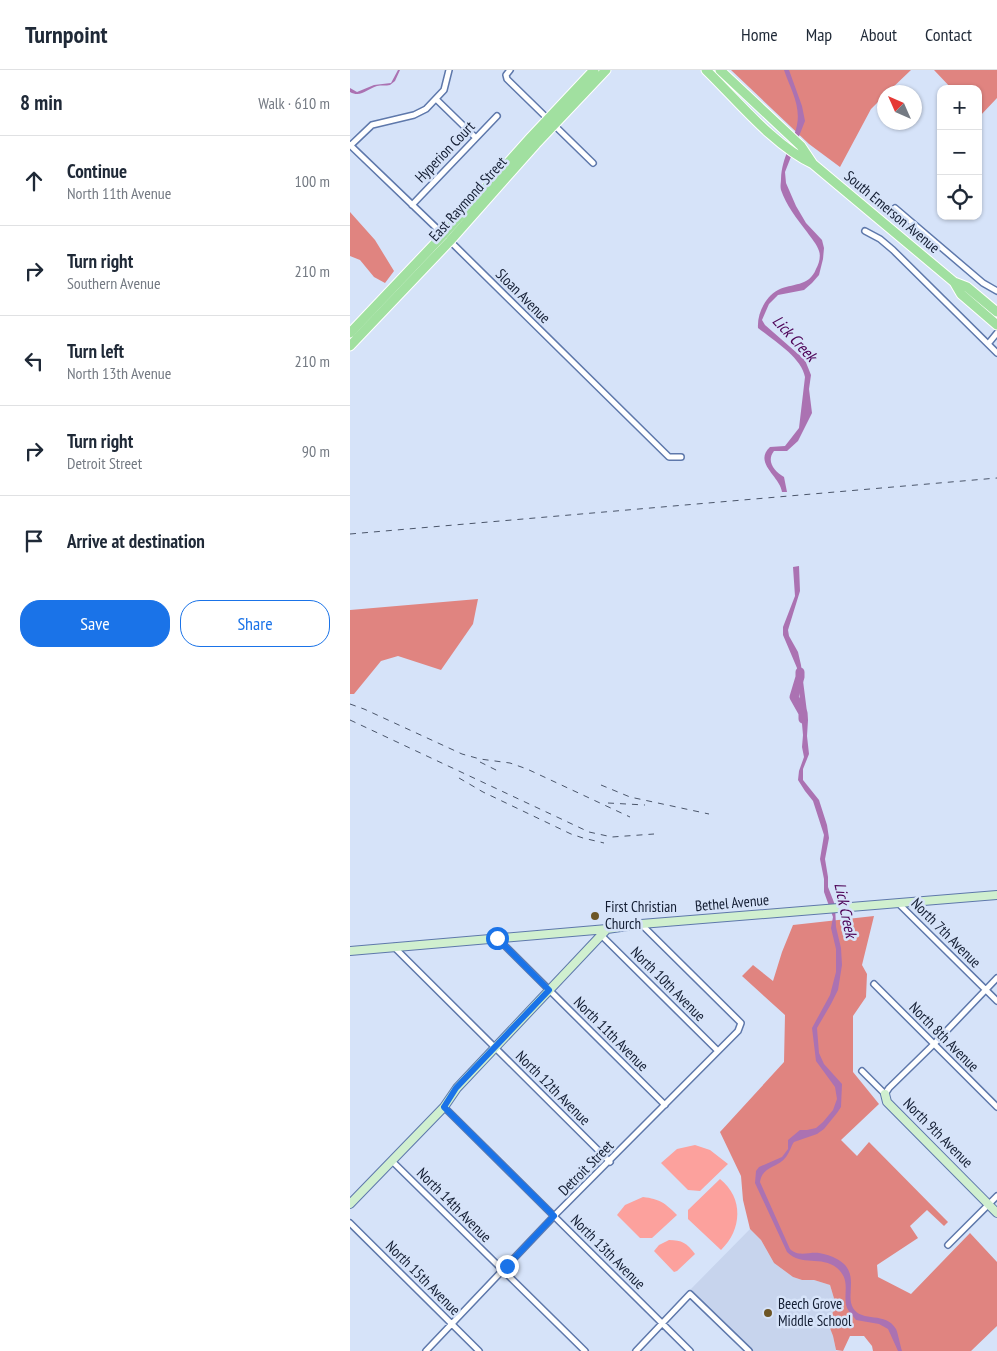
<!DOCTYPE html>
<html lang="en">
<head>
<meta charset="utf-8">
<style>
  :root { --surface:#fff; --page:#f2f2f3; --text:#1f2937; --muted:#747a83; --line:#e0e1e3; --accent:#1a73e8 }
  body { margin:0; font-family:"PT Sans Narrow",sans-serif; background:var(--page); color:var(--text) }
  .controls { position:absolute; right:15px; top:15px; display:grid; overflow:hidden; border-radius:10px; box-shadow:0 1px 4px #0004 }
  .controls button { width:45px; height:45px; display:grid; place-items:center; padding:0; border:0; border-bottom:1px solid var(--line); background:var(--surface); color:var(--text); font:25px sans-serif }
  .compass { position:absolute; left:527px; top:15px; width:45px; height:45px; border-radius:50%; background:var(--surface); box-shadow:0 1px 4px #0004; rotate:315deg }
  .stop { position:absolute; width:15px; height:15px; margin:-11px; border:4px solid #1a73e8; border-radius:50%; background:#fff }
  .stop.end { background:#1a73e8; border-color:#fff; box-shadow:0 1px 5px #0008 }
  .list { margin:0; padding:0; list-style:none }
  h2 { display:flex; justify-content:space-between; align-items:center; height:65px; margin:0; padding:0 20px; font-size:21px }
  h2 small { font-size:16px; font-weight:400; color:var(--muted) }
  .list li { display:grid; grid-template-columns:32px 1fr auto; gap:15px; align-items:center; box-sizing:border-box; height:90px; padding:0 20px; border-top:1px solid var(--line) }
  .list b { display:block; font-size:19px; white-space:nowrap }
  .list p { margin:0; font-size:16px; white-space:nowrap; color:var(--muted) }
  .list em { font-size:16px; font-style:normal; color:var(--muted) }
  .actions { display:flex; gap:10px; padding:15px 20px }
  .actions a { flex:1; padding:11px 0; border:1px solid var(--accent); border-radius:20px; text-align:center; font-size:18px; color:var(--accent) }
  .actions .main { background:var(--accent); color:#fff }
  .icon { flex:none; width:28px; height:28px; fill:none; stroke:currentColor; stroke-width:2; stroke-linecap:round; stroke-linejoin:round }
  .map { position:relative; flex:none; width:647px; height:1281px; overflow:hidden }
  header { display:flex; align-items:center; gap:30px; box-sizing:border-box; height:70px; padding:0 25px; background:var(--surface); border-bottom:1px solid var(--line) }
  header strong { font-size:24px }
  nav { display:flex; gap:28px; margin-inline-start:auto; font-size:18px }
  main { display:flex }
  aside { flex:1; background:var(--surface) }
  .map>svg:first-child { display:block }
  .built { fill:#c7d4ed }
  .green { fill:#fca19d }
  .forest { fill:#e08480 }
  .water { fill:#ab72b2 }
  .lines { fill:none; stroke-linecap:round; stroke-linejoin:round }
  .river { stroke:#ab72b2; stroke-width:9 }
  .street-casing { stroke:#5e78ab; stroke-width:8 }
  .secondary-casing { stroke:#5e78ab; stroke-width:10 }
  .primary-casing { stroke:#fff; stroke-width:11 }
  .street { stroke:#fff; stroke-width:5 }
  .secondary { stroke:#d0efcf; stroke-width:8 }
  .primary { stroke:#a1e0a0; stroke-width:9 }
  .rail { stroke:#4b566b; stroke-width:1; stroke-dasharray:6 6; stroke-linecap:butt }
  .route { stroke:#1a73e8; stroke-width:6 }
  .poi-dot { fill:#6d5626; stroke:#d6e3f9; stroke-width:2 }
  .labels { text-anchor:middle; stroke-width:5; stroke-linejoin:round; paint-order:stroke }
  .street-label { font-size:15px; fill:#141e33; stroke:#d6e3f9 }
  .poi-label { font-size:15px; fill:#141e33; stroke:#d6e3f9; text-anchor:start }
  .water-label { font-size:16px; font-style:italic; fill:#4c0055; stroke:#d6e3f9 }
</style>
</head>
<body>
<header>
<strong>Turnpoint</strong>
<nav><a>Home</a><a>Map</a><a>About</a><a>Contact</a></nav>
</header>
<main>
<aside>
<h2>8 min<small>Walk · 610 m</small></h2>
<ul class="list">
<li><svg class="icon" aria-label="ahead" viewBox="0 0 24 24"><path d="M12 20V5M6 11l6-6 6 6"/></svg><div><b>Continue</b><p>North 11th Avenue</p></div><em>100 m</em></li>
<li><svg class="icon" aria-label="right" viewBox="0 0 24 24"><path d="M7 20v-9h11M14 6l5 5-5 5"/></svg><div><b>Turn right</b><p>Southern Avenue</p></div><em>210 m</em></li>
<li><svg class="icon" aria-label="left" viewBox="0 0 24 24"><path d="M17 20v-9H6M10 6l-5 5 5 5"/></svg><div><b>Turn left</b><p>North 13th Avenue</p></div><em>210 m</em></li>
<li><svg class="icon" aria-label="right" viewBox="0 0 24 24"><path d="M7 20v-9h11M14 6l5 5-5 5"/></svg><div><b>Turn right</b><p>Detroit Street</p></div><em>90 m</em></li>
<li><svg class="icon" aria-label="arrive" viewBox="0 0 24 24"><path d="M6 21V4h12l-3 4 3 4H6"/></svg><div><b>Arrive at destination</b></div></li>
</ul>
<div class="actions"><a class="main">Save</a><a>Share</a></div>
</aside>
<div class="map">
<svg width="647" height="1281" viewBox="0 0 647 1281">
  <rect width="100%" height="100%" fill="#d6e3f9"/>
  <!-- built -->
  <path class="built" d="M400 1159 411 1170 424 1193 443 1207 452 1210H464L480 1215 486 1235 478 1253 483 1266 486 1281H403L339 1221Z"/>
  <!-- green -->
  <path class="green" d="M345 1075 360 1080 378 1094 350 1121 338 1120 311 1093 327 1079Z
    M370 1109C394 1128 392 1160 371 1180L338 1149V1140Z
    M293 1127C310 1129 315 1133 327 1145L302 1168H290L267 1145 275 1135Z
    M319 1170C332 1170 337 1173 345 1184L327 1201 324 1202 304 1181 309 1175Z"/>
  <!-- forest -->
  <path class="forest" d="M381 0H561L538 22H534V26L521 39 490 97 459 74Z
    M584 0H647V28L630 46 628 45V19H602Z
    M0 142 25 170 44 201 35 213 24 207 10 190 0 186Z
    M128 529 123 554 91 600 48 586 31 591 4 624H0V540Z
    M524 846 512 895 517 904 516 927 503 946V1002L529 1034 491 1070 507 1086 519 1072 598 1152 594 1156 577 1140 560 1156 568 1168 527 1195 528 1207 561 1224 620 1163 647 1192V1256L621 1281H523L522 1276 514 1266H500L493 1281 486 1280 483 1266 478 1253 486 1235 480 1215 464 1210H452L443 1207 424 1193 411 1170 400 1159 393 1130 391 1106 370 1062 434 992 435 945 392 906 403 895 423 911 432 882 443 855Z"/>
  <!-- water -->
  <path class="water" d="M48 0H50L45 11 40 15C36 16 31 15 27 16 17 19 11 28 0 22V18L7 22 24 15 41 13Z
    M434 0H439L452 36 455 51 435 102 436 113 446 136 456 153 472 170 474 178 473 189 469 205 462 213 454 220 428 225 419 234 412 250 415 255 455 290 461 305 459 319 462 343 448 371 437 381H424C416 391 424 401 434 407L437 422H432C430 406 403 393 420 377L435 376 449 358 455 307C452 288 423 270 408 258 407 244 415 227 428 220 442 213 459 217 466 199 469 194 471 186 469 181 467 174 461 168 457 162 447 149 436 135 431 120 430 116 431 113 431 109 432 86 443 74 447 55 451 35 440 18 434 0Z
    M449 496 450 521 438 560 439 566 448 582 451 595 458 650 457 666 459 684 453 699V710L469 730 477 755 479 768 475 789 478 807V817L485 835 486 857 491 878 492 895 488 920 481 934 467 958 469 983 474 994 492 1014 491 1037 487 1043 474 1059 467 1064 444 1072C441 1076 440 1082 436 1087 428 1098 412 1096 410 1112L440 1179C448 1187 458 1182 469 1183 475 1184 482 1186 487 1189 511 1202 495 1224 503 1238 512 1253 536 1241 546 1259 548 1263 550 1275 552 1281H548L538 1259 529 1254 506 1250C503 1246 499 1242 497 1238 492 1224 502 1211 487 1198 471 1185 452 1197 437 1182L405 1113 406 1101 409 1097 432 1087 438 1079V1070L450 1060H457L466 1058 473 1052 483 1040 487 1029 485 1017 466 991 462 958 480 925 486 902V879L481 858 483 847 474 822V809L470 789 474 765 463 731 455 721 448 710 449 701 454 687 452 677 453 665 447 598 433 565V557L445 526 443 497Z"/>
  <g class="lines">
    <!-- river -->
    <path class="river" d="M450 602V607L444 627 453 643V649"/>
    <defs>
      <path id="street" d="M160 0 156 5 157 9 243 93
        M86 29 126 68
        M0 75 100 171 319 387H331
        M1 75 22 55 64 45 76 39 94 20 99 0
        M62 135 147 46
        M545 138 633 213 647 221
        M515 161 530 169 543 180 647 283
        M638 274 647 263
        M549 834 647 931
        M251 865 368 981
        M147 868 315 1035
        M44 877 260 1092
        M524 914 647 1037
        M512 1001 535 1024 539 1018 584 974 647 908
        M94 1037 340 1281
        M42 1091 235 1281
        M0 1153 129 1281
        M598 1175 647 1126
        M76 1281 207 1143 388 961 391 953 291 854
        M286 1281 340 1224 399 1281"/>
      <path id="secondary" d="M0 881 257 859 291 854 647 825
        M535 1024 537 1032 647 1143
        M0 1134 94 1037 107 1018 257 859"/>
      <path id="primary" d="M356 0C387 30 424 76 463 94L604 212 617 217 647 242
        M370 0 451 76 463 94
        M604 212 611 224 647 255
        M0 263 93 165 181 67 244 0
        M0 276 100 171 186 74 256 0"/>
    </defs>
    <!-- street casing -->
    <use href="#street" class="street-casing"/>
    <!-- secondary casing -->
    <use href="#secondary" class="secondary-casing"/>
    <!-- primary casing -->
    <use href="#primary" class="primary-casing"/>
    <!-- street -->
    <use href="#street" class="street"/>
    <!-- secondary -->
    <use href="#secondary" class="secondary"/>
    <!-- primary -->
    <use href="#primary" class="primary"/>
    <!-- rail -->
    <path class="rail" d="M0 464 647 408
      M0 634 14 639 112 684 130 689 160 693 177 699 280 747
      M0 650 239 762 262 767 304 764
      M130 692 148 701
      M109 708 133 722 221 764 233 768 254 773
      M251 715 280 727 359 744
      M258 733 295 735"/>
  </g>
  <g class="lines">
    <!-- route -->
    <path class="route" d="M147 868 199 920 106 1018 94 1037 204 1146 157 1196"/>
  </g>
  <!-- markers -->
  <g class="poi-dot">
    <circle cx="245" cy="846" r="5"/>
    <circle cx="418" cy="1243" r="5"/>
  </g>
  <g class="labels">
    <!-- street labels -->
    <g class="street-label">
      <text transform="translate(95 82) rotate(-46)" y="5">Hyperion Court</text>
      <text transform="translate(118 129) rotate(-48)" y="5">East Raymond Street</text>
      <text transform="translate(542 142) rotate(40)" y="5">South Emerson Avenue</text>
      <text transform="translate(173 226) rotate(45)" y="5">Sloan Avenue</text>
      <text transform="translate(382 833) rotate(-5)" y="5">Bethel Avenue</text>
      <text transform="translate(596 863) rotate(45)" y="5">North 7th Avenue</text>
      <text transform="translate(318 914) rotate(45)" y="5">North 10th Avenue</text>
      <text transform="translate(261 964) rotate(45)" y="5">North 11th Avenue</text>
      <text transform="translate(594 967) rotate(45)" y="5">North 8th Avenue</text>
      <text transform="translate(203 1018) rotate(45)" y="5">North 12th Avenue</text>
      <text transform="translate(588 1063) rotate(45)" y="5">North 9th Avenue</text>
      <text transform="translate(236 1098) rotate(-45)" y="5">Detroit Street</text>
      <text transform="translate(104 1135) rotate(45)" y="5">North 14th Avenue</text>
      <text transform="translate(258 1182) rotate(45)" y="5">North 13th Avenue</text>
      <text transform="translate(73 1208) rotate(45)" y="5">North 15th Avenue</text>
    </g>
    <!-- poi labels -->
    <g class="poi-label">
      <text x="255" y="842">First Christian<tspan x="255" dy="17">Church</tspan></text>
      <text x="428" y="1239">Beech Grove<tspan x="428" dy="17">Middle School</tspan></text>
    </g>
    <!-- water labels -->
    <g class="water-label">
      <text transform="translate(445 268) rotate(47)" y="6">Lick Creek</text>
      <text transform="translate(496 840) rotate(78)" y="6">Lick Creek</text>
    </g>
  </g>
</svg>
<div class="controls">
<button>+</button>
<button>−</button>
<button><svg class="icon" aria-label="locate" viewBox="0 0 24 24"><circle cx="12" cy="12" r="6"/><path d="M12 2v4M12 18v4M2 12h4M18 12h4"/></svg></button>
</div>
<svg class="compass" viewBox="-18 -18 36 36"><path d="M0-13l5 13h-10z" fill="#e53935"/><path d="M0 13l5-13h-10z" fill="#747a83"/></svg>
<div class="stop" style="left:147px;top:868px"></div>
<div class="stop end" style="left:157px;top:1196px"></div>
</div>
</main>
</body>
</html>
